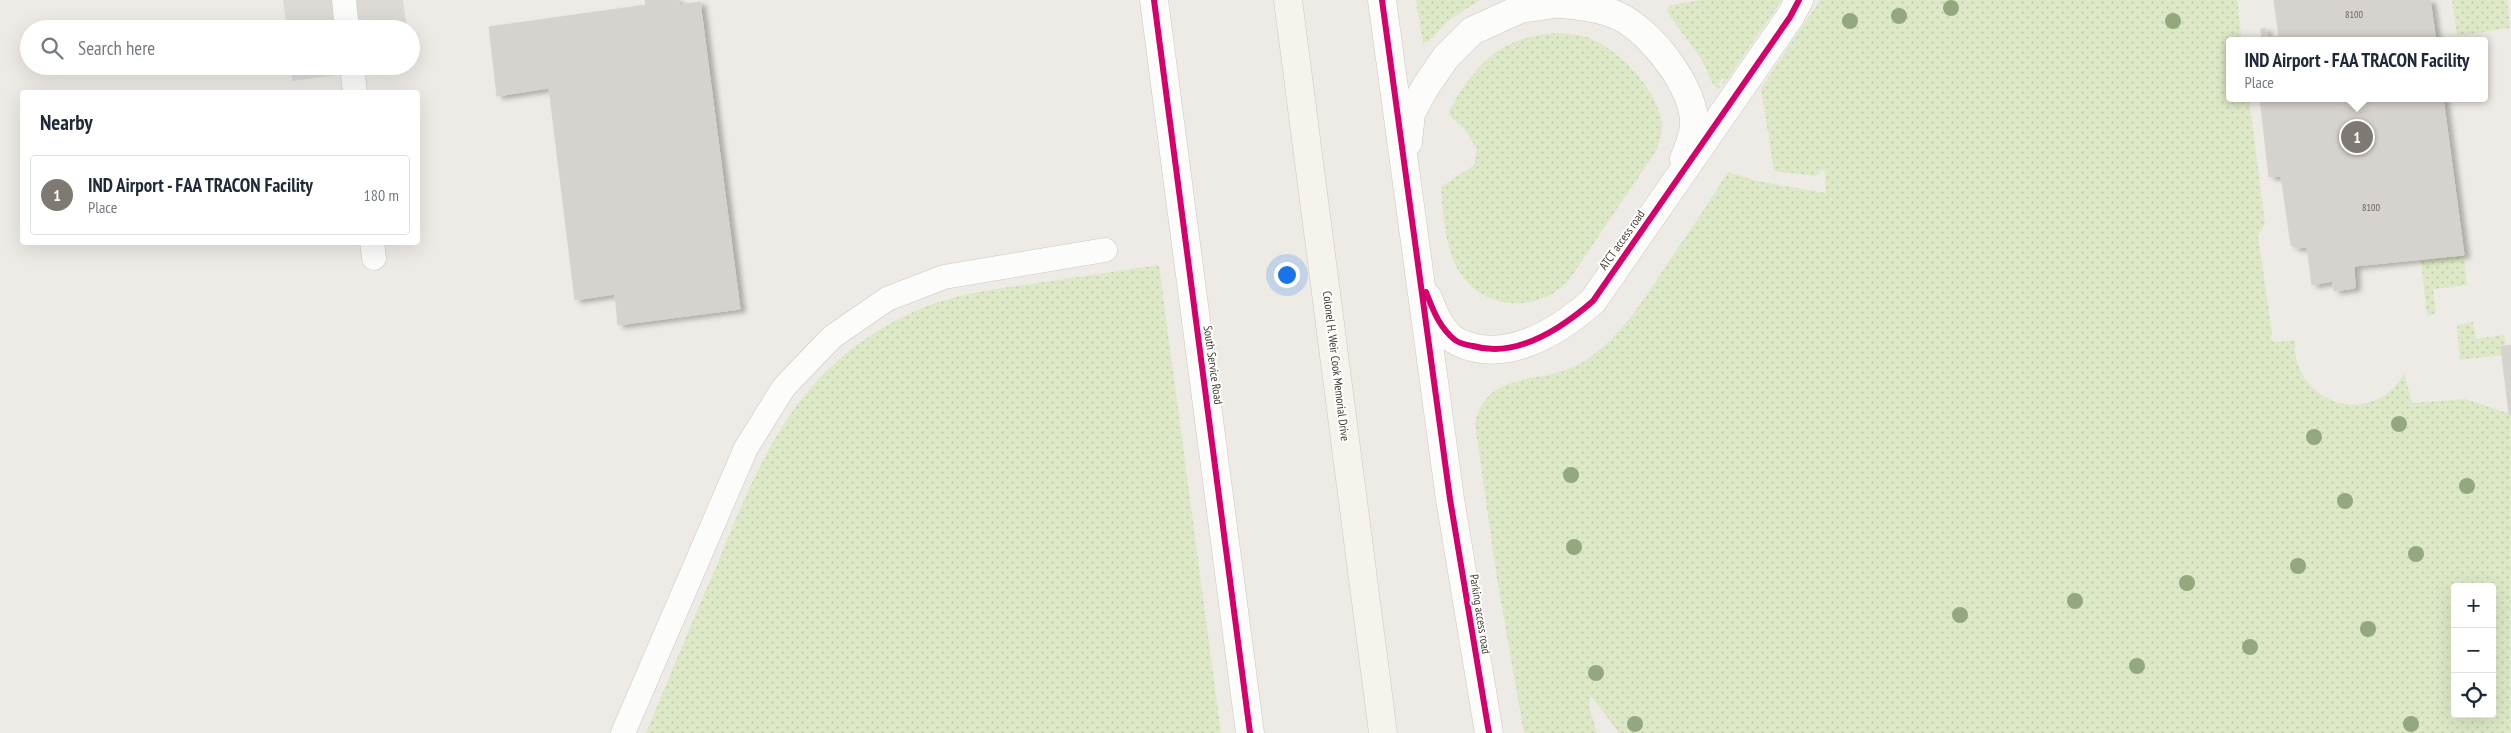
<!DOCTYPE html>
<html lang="en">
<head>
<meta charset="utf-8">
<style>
  :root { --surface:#fff; --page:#f6f6f7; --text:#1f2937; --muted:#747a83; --line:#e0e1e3; --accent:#7e7972 }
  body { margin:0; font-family:"PT Sans Narrow",sans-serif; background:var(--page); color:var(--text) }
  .controls { position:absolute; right:15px; bottom:15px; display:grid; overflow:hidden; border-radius:5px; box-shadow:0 5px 20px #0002 }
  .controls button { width:45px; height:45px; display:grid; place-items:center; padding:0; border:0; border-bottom:1px solid var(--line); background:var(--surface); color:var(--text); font:25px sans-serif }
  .you { position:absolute; left:1286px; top:274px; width:18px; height:18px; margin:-12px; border:4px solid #fff; border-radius:50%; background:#1a73e8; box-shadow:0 0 0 8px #1a73e833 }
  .badge { display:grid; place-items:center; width:32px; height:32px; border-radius:50%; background:var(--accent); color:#fff; font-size:16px; font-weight:700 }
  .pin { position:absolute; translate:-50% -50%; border:2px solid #fff; box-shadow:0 1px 5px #0006 }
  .popup { position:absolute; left:2226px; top:37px; width:262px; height:65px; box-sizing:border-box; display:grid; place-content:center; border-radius:5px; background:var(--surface); filter:drop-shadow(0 1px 4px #0005); font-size:16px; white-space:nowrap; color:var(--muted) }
  .popup b { font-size:19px; color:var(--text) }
  .popup::after { content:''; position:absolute; left:50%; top:100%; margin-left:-10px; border:10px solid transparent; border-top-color:var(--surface) }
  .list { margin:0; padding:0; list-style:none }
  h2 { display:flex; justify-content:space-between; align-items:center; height:65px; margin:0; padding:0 20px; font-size:21px }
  h2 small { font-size:16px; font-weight:400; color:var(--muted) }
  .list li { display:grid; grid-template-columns:32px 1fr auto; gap:15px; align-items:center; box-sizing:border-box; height:80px; margin:0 10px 10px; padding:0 10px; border:1px solid var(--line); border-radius:5px }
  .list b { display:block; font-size:19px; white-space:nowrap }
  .list p { margin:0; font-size:16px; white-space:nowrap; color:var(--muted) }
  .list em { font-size:16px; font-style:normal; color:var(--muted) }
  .icon { flex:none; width:28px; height:28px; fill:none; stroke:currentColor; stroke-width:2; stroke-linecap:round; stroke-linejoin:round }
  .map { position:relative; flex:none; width:2511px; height:733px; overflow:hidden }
  .search { position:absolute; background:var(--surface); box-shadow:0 5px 20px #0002; left:20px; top:20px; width:400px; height:55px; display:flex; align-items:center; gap:12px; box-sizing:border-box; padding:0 18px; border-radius:28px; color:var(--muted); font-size:19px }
  .panel { position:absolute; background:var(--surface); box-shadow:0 5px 20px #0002; left:20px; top:90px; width:400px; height:155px; border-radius:5px }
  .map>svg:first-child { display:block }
  .grass { fill:url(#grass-dots); fill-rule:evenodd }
  .parking { fill:#dddad6 }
  .building { fill:#d6d2cd; stroke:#d6d2cc; filter:url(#shadow) }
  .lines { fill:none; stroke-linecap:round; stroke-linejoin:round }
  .lane-casing { stroke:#cac7c2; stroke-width:25 }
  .street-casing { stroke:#cac7c2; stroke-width:29 }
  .secondary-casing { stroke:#ccc8bd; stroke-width:29 }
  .lane { stroke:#fcfcfb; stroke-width:24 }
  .street { stroke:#fcfcfb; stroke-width:28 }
  .secondary { stroke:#f6f3ed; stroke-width:28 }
  .cycleway-casing { stroke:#fff; stroke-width:9 }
  .cycleway { stroke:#d6006c; stroke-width:6 }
  .tree { fill:#94a87f }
  .labels { text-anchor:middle; stroke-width:4; stroke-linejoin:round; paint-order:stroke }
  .number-label { font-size:10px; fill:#68635c }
  .street-label { font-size:12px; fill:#423c34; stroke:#fff }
</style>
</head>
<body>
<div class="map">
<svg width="2511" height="733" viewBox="0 0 2511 733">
  <defs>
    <pattern id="grass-dots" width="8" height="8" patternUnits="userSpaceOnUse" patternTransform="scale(1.25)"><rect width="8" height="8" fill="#dde8c7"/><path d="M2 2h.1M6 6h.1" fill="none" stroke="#bfc8ac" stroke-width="1.8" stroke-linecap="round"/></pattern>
    <filter id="shadow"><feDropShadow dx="5.5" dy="3" stdDeviation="2.5" flood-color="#0004"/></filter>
  </defs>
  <rect width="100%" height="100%" fill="#eeebe6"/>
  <!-- grass -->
  <path class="grass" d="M1416 0H1480L1448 21 1429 41 1423 43Z
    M1703 0H1782L1724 84 1722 83 1725 80 1722 78 1718 84 1722 87 1719 88C1710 85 1709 74 1705 66 1694 45 1678 30 1667 11L1670 5Z
    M1820 0H2237L2242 41H2230V98H2249L2265 224 2258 236 2272 332 2271 340 2273 342 2295 340C2291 404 2374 430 2404 373L2412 403 2465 399 2511 414V733H1619L1592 697 1590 698 1589 706 1597 733H1524L1497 579 1475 423C1488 367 1542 387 1583 362 1622 337 1646 296 1671 258 1691 229 1710 201 1728 172L1757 181 1826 193 1825 172 1822 170 1816 176 1774 171 1761 88ZM2455 587H2492V714H2455Z
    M2452 0H2507L2510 28 2457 36Z
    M1555 33C1568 34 1584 34 1596 41 1623 55 1654 88 1661 118 1664 130 1660 140 1656 151L1567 283C1531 317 1472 308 1453 259 1444 237 1443 211 1441 187L1474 165 1477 149 1464 129 1448 114C1472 67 1499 37 1555 33Z
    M2464 255 2467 285 2433 289 2436 314 2427 316 2421 260Z
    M1159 265 1221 733H646C669 678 692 622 716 567 761 457 796 367 911 313 950 294 996 289 1038 283 1078 277 1119 271 1159 265Z
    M2473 322 2476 339 2504 335 2506 346 2501 347 2502 355 2460 360 2457 325Z"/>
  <!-- parking -->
  <path class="parking" d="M283 0H403L407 29H287Z
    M291 66H406L292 81Z"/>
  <!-- building -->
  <path class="building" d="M645 0H679V5L700 2 740 309 618 325 615 294 575 300 549 88 497 96 489 27 646 5Z
    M2274 0H2430L2436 41H2262L2261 29 2265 28 2267 37 2279 36Z
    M2260 98H2443L2464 255 2354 266 2355 288 2334 291 2333 281 2312 285 2307 247 2296 248 2291 245 2281 176 2269 177Z
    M2511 345V414H2509L2501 347Z"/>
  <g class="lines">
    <defs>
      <path id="lane" d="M344 0 347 29
        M352 66 355 92
        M372 242 374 258
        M623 733 746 448 784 387 832 337 887 299 944 277 1105 250"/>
      <path id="street" d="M1154 0 1250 733
        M1382 0 1450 499 1489 733
        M1561 4C1582 6 1605 8 1624 19 1654 36 1696 90 1694 126 1693 137 1688 149 1684 159
        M1408 142 1411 113 1426 86 1446 57 1472 31 1520 9 1581 0
        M1428 298C1434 313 1442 334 1458 342 1505 365 1558 332 1593 301L1790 17 1799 0"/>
      <path id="secondary" d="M1288 0 1383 733"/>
    </defs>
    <!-- lane casing -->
    <use href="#lane" class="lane-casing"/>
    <!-- street casing -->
    <use href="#street" class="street-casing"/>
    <!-- secondary casing -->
    <use href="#secondary" class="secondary-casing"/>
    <!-- lane -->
    <use href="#lane" class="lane"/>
    <!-- street -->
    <use href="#street" class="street"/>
    <!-- secondary -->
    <use href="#secondary" class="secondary"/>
    <defs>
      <path id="cycleway" d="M1154 0 1250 733
        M1382 0 1450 499 1489 733
        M1426 292C1433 310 1439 327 1455 340 1460 344 1468 345 1473 346 1517 359 1562 328 1593 301L1790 17 1799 0"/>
    </defs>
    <!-- cycleway casing -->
    <use href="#cycleway" class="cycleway-casing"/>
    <!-- cycleway -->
    <use href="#cycleway" class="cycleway"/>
  </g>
  <!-- trees -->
  <g class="tree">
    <circle cx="1951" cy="8" r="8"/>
    <circle cx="1899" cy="16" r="8"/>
    <circle cx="1850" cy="21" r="8"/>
    <circle cx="2173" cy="21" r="8"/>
    <circle cx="2399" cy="424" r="8"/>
    <circle cx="2314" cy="437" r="8"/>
    <circle cx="1571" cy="475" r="8"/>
    <circle cx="2467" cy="486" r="8"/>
    <circle cx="2345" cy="501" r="8"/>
    <circle cx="1574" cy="547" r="8"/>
    <circle cx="2416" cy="554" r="8"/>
    <circle cx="2298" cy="566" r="8"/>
    <circle cx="2187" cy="583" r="8"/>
    <circle cx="2075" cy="601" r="8"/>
    <circle cx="1960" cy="615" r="8"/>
    <circle cx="2368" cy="629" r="8"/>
    <circle cx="2250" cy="647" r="8"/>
    <circle cx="2137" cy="666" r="8"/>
    <circle cx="1596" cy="673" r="8"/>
    <circle cx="1635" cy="724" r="8"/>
    <circle cx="2411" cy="724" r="8"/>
  </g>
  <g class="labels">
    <!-- number labels -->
    <g class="number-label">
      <text x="2354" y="18">8100</text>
      <text x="2371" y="211">8100</text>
    </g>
    <!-- street labels -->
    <g class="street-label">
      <text transform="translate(1622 240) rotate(-55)" y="4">ATCT access road</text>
      <text transform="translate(1213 365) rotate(82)" y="4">South Service Road</text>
      <text transform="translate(1336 366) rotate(83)" y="4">Colonel H. Weir Cook Memorial Drive</text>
      <text transform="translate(1480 614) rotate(81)" y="4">Parking access road</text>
    </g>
  </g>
</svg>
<div class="controls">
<button>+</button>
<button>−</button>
<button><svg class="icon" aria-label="locate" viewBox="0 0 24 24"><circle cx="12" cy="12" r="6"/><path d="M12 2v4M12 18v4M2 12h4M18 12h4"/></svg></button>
</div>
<div class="you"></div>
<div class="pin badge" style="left:2357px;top:137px">1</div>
<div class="popup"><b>IND Airport - FAA TRACON Facility</b>Place</div>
<div class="search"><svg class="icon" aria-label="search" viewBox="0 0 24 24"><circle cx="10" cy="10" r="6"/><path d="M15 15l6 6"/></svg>Search here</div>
<section class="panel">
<h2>Nearby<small></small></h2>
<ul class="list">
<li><span class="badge">1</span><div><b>IND Airport - FAA TRACON Facility</b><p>Place</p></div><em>180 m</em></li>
</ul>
</section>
</div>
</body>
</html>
